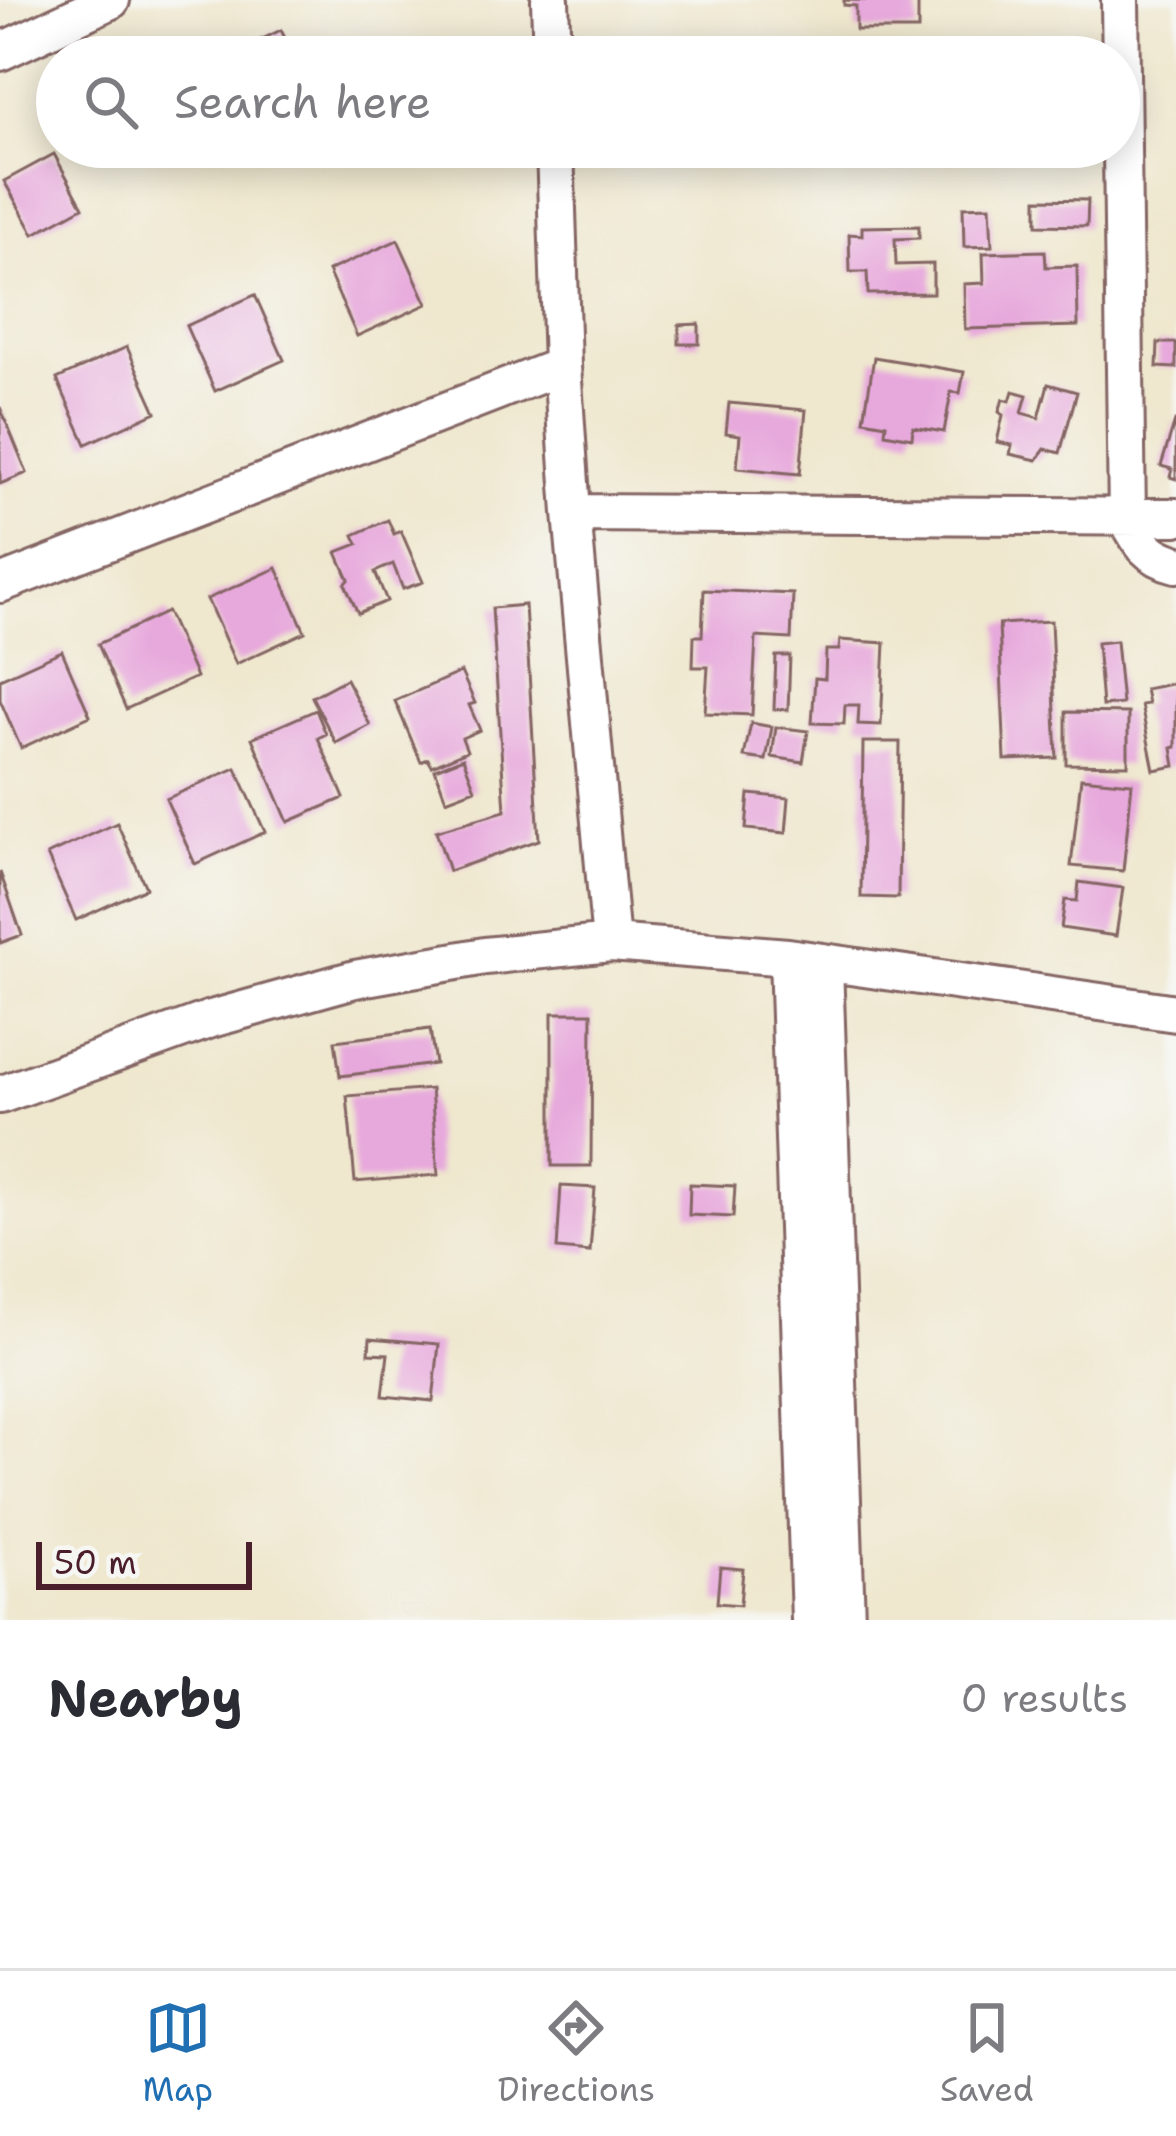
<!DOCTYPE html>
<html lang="en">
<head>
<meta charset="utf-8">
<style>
  :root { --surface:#fff; --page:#f2f2f3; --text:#2b2b33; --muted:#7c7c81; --line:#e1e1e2; --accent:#1f6fb2 }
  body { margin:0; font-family:"Shantell Sans",sans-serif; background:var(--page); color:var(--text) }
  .scale { position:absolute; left:36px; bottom:30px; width:216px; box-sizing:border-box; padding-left:12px; border:6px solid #4a1f2b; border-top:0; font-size:33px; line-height:42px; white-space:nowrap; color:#4a1f2b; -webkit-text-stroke:9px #f6f6f2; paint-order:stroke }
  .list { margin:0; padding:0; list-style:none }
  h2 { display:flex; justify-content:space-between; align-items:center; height:156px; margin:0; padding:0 48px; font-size:51px }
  h2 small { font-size:39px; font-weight:400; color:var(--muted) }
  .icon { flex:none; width:66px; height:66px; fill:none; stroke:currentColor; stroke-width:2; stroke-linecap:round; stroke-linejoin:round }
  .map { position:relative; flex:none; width:1176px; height:1620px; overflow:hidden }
  .search { position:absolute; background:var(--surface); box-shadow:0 6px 30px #0003; left:36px; right:36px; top:36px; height:132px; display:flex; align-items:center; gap:30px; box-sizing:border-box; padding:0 42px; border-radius:66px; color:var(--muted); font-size:45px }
  .sheet { height:348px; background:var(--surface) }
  nav { display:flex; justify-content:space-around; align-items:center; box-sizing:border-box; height:168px; border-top:3px solid var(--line); background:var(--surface); font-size:33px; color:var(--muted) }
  nav a { display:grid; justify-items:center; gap:6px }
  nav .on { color:var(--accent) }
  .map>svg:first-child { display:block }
  .building { fill:#e7a9dc }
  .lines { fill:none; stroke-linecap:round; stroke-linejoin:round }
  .minor-casing { stroke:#846564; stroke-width:42 }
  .minor { stroke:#fff; stroke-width:36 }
</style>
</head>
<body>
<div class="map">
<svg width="1176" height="1620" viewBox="0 0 1176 1620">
  <rect width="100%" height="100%" fill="#f6f6f2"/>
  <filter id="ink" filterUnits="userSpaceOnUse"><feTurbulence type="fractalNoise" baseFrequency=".00833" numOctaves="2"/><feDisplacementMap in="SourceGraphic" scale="24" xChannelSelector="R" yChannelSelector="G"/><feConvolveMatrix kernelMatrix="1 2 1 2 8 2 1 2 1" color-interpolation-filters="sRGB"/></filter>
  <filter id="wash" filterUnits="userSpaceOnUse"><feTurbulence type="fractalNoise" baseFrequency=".004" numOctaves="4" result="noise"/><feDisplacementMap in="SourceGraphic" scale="48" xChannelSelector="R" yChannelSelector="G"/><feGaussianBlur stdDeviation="2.7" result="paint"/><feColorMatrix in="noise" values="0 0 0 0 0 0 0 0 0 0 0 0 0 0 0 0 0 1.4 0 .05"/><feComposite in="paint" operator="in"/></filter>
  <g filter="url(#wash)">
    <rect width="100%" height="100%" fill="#efe7ce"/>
    <g id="blocks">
      <!-- building -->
      <path class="building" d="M844 0 918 1V30H856V6L844 5Z
        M281 30 294 57H244L240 50Z
        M862 147H923L922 161 862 160Z
        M54 154 83 207 34 234 4 181Z
        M1037 199 1088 200 1087 226 1037 225Z
        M990 206 992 246 964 247 963 207Z
        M919 226V238L895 239 896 265 933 264V293L868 294 867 272H850L849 234 862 235V227Z
        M398 240 427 304 357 336 328 271Z
        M1045 251 1046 267 1077 266 1078 326 965 329 964 284 984 283 983 253Z
        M255 295 284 360 215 391 186 326Z
        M699 324V344H679V325Z
        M1158 343H1176V368L1157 367Z
        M127 347 156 412 86 444 57 379Z
        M874 357 964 372 960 393 951 392 944 432 913 427 912 438 885 433 886 424 864 420Z
        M1048 384 1077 392 1060 453 1045 449 1037 460 1010 454 1012 445 997 442 1003 415 999 412 1003 399 1010 401 1013 391 1027 395 1022 413 1039 418Z
        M729 403 806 410 800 474 737 468 740 435 726 433Z
        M0 407 27 473 0 484Z
        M1175 421H1176V479L1170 477 1172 469 1161 466Z
        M388 520 394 534 401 531 423 582 403 589 393 564 375 572 387 601 358 613 345 584 349 580 337 552 358 544 354 535Z
        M277 568 305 632 236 664 207 599Z
        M704 590 793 594 791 639 756 637 752 715 705 713 708 667H693L694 636H702Z
        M525 605 539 840 449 871 436 831 505 811 492 608Z
        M167 612 196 677 126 709 98 644Z
        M1051 621 1057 758 1005 760 999 624Z
        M840 640 885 643 881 725 858 724 859 705H845L844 724 812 723 815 678 825 679 826 650H839Z
        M1116 641 1122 704 1102 706 1097 643Z
        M62 651 90 716 21 748 0 700V679Z
        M776 656H790L788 710 774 709Z
        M461 672 475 703 469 705 480 730 462 738 467 751 432 766 428 759 421 762 395 701Z
        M346 679 370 725 336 743 312 697Z
        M1176 683V747L1172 748 1175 766 1154 770 1141 705 1148 704 1145 689Z
        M316 710 326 734 318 738 344 798 288 822 252 738Z
        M1066 712 1128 713V765L1066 764Z
        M751 723 772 727 766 760 744 757Z
        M776 727 808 731 803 762 772 757Z
        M863 742H900L898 898 861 897Z
        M463 758 475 789 446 800 435 769Z
        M236 768 265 832 195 864 166 799Z
        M1081 778 1132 783 1123 871 1071 866Z
        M749 794 789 798 786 833 746 829Z
        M117 823 146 888 76 920 47 855Z
        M0 872 22 935 0 943Z
        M1079 882 1123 888 1116 936 1061 928 1065 900 1077 901Z
        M552 1013H592L591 1166H552Z
        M430 1029 435 1064 340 1076 335 1041Z
        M431 1089 438 1175 355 1182 347 1096Z
        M690 1184 735 1186 733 1217 689 1215Z
        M561 1186 595 1188 590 1252 557 1249Z
        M370 1338 439 1344 433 1401 383 1396 388 1354 369 1353Z
        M720 1567 743 1569 740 1605 717 1603Z"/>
    </g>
  </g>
  <g filter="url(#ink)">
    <use href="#blocks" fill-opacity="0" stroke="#846564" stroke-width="3"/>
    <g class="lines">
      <defs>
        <path id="minor" d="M550 0 552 57
          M1120 0 1127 518C1140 543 1148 557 1176 564
          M0 52 111 0
          M555 147 562 366 572 513 611 943
          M572 513 1176 517
          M0 584 562 366
          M788 957 810 1620
          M824 964 846 1620
          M0 1095 211 1019 355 979 485 956 611 943 788 957 1176 1013"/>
      </defs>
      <!-- minor casing -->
      <use href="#minor" class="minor-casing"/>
      <!-- minor -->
      <use href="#minor" class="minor"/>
    </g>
  </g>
</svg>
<div class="scale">50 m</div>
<div class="search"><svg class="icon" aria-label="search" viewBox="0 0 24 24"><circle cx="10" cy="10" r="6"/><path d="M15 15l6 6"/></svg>Search here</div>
</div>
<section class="sheet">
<h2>Nearby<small>0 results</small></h2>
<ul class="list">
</ul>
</section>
<nav>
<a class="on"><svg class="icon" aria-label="map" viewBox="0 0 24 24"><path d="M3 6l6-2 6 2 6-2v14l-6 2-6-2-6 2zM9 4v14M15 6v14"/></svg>Map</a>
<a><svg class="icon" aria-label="directions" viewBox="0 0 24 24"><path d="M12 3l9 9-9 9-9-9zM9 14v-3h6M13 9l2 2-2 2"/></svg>Directions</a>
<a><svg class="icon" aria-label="saved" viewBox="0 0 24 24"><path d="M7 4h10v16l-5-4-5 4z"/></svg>Saved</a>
</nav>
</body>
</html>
